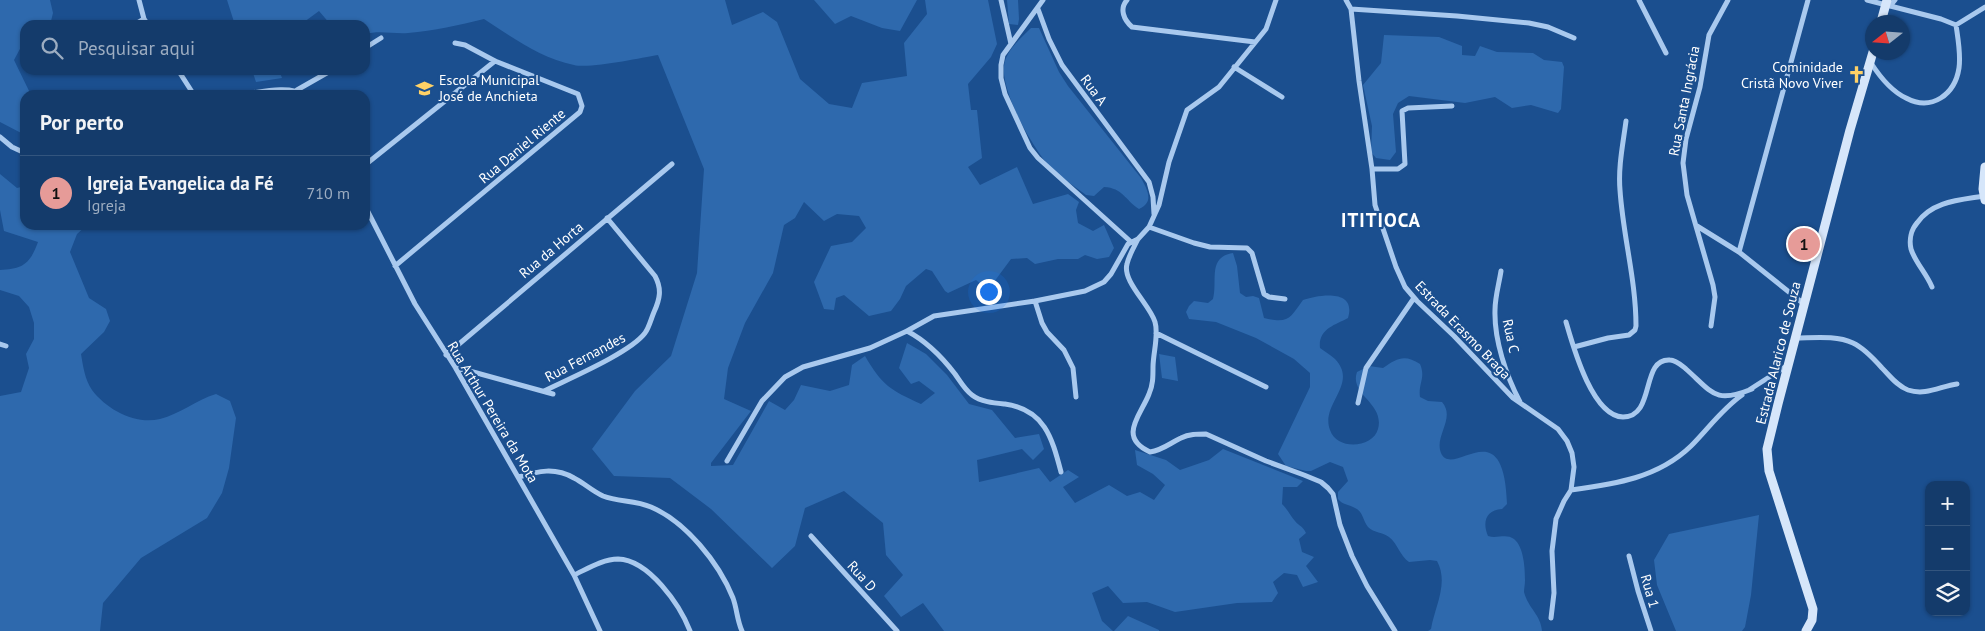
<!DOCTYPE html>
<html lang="pt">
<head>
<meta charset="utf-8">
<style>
  :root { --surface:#143b6b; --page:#1d4271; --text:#f1f3f6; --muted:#9dadc1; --line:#33557e; --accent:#e69b98 }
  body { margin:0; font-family:"PT Sans",sans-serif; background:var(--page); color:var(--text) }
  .controls { position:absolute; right:15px; bottom:15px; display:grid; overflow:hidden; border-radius:10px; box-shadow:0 1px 4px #0004 }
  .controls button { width:45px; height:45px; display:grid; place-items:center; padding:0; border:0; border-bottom:1px solid var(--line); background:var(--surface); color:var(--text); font:25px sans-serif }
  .compass { position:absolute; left:1865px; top:15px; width:45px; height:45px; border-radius:50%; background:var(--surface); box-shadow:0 1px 4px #0004; rotate:253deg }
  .you { position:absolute; left:988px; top:291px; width:18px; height:18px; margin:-12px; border:4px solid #fff; border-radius:50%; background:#1a73e8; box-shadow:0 0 0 8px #1a73e833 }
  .badge { display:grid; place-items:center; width:32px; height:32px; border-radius:50%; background:var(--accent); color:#111; font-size:16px; font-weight:700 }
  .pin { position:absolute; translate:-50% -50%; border:2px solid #fff; box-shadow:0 1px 5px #0006 }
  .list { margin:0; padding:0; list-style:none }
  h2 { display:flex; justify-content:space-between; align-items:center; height:65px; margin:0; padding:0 20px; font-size:21px }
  h2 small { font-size:16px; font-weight:400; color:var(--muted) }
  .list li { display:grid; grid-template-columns:32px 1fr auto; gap:15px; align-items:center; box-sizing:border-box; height:75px; padding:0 20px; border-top:1px solid var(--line) }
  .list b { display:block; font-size:19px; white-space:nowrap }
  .list p { margin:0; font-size:16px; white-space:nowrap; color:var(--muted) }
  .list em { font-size:16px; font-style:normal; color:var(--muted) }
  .icon { flex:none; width:28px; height:28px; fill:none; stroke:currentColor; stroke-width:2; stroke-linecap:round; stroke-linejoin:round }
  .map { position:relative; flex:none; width:1985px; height:631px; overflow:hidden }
  .search { position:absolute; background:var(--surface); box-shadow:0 1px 4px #0004; left:20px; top:20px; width:350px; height:55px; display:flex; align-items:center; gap:12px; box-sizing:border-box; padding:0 18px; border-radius:15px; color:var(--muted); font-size:19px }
  .panel { position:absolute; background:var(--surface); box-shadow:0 1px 4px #0004; left:20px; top:90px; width:350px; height:140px; border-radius:15px }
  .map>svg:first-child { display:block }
  .green { fill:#2e69ad }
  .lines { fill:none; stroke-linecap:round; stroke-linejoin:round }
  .minor { stroke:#a9c9ee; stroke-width:5 }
  .secondary { stroke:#d6e6fa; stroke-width:9 }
  .labels { text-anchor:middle; stroke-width:4.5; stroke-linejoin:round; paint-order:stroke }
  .poi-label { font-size:14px; fill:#fff; stroke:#1b4f8f; text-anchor:end }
  .street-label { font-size:14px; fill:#fff; stroke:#1b4f8f }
  .district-label { font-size:19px; font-weight:bold; letter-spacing:1px; fill:#fff; stroke:#1b4f8f }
</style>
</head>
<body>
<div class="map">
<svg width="1985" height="631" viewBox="0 0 1985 631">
  <rect width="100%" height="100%" fill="#1b4f8f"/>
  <!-- green -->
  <path class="green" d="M0 0H50L53 13 50 25H25V45L21 47 14 60 31 95H25V135L0 122Z
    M227 0H725L732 25 763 12 777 22 800 79 829 104 852 108 862 83 907 76 904 43 927 14 925 0H988L997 44 991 57 968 84 971 110H977L982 158 968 167 980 185 1017 167 1033 204 1068 194 1079 202 1076 210 1078 223 1093 231 1104 225 1114 248 1109 257 1097 259 1085 255 1078 259H1058L1035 264 1027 258 1011 259 988 290 976 280 948 293 945 291 932 271 926 269 906 286 900 299 891 311 869 316 844 295 836 298 834 310 824 309 814 282 831 246 852 242 866 228 859 216 837 214 824 221 804 202 795 218 784 225 773 273 745 323 728 368 724 399 751 411 711 463V466L733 465 769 401 785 410 794 400 801 385 830 391 849 385 852 365 865 356C882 385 890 390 921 404L935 393 919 381 911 384 899 368 907 343 926 354 947 375 969 404 992 410 1015 438 1039 434 1044 449 1033 460 1022 449 977 460 979 482 1039 468 1050 482 1068 470 1079 477 1063 487 1075 503 1109 485 1127 496 1140 492 1154 500 1165 485 1153 474 1137 465 1135 450 1166 460 1180 470 1209 460 1223 449 1303 481 1297 487H1283L1282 504C1288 510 1290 515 1295 521 1299 526 1303 526 1306 533L1299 539 1302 552 1314 557 1306 566 1318 582 1303 587 1297 575 1284 573 1273 582 1278 593 1272 602 1237 603 1175 612 1147 602 1123 603 1108 586 1092 593 1102 621 1113 631H944L923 603 901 617 884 596 903 575 886 555 883 523 844 491 805 508 795 546 772 568 711 509 670 478 614 476 592 449 635 391 671 356 697 273 704 169 658 55C639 58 590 69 574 65 540 58 512 37 484 19 459 25 434 31 408 33 393 34 379 30 365 34V25H331L319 11 300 25H235Z
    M814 0H917L900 31 882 28 851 16 835 24Z
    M1007 0H1018L1019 19 1018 25 1009 24Z
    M1031 28H1039L1059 72 1068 86 1141 178C1147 189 1155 202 1139 209 1125 200 1123 188 1104 187L1094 196 1086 195C1075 186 1060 178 1050 167 1033 148 997 87 1005 61 1009 48 1022 37 1031 28Z
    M1384 35 1439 37 1462 46V55L1475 56 1480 46 1497 52 1533 53 1544 60 1562 62 1564 67 1561 109 1558 113 1531 105 1512 108 1495 97 1465 103 1409 96 1398 103 1393 114 1396 152 1390 160 1376 158 1371 152 1372 126 1363 85 1381 63Z
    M252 70H279L282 78 256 82Z
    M0 174 17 188 25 186V225H87L77 234 70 252 89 298 106 309 110 321 104 332 81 354C83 366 85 380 92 390 107 410 136 425 160 419 180 414 196 400 216 394L230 401 236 418 229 468 222 493 207 518 141 558 103 603 100 631H0V396L21 392 29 368 26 354 34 339V323L29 307 19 296 0 290V270C23 269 30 264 38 242L4 231 0 210Z
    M1233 253 1237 266 1240 293 1246 297 1253 296 1259 298 1264 318C1289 324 1290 318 1303 300 1318 295 1357 288 1348 318 1335 325 1318 329 1320 348 1325 352 1331 355 1335 359 1359 384 1320 404 1330 430 1337 451 1373 448 1378 429 1385 403 1349 395 1357 372L1369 366 1383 368C1397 358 1405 354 1420 364 1426 378 1418 383 1420 397L1428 401 1442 402C1456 418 1434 436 1441 453 1453 480 1504 407 1507 504L1502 509C1486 510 1482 522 1488 536 1497 539 1506 533 1514 539 1524 547 1525 569 1525 580 1525 585 1524 588 1524 592 1528 608 1541 615 1542 631H1428L1431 629C1435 606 1449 583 1437 561L1430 560 1409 562C1400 556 1398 544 1389 537 1383 532 1374 533 1368 527 1363 521 1363 511 1355 508 1348 504 1343 505 1338 499V492L1348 481 1343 467 1330 462 1311 471H1306L1286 466 1278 454 1310 387V373L1294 359 1256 338 1216 322 1189 319 1186 312 1189 306 1194 301 1208 303 1213 299C1218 281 1207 257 1233 253Z
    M1159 354 1175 357 1178 381 1162 378Z
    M1759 515 1751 595 1745 627 1742 631H1676L1657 585 1654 560 1669 534Z
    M1128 616 1159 630V631H1114Z"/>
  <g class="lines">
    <!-- minor -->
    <path class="minor" d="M139 0 144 19 148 25
      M1001 0 1011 44
      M1043 0 1003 55 1001 65V78L1005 94 1030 148 1038 158 1130 241
      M1127 0C1119 9 1124 20 1132 27L1255 42
      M1346 0 1351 9 1359 81 1372 169 1375 205 1396 267 1405 287 1417 301 1454 336 1513 398 1558 429 1567 441 1572 453 1574 467 1571 490 1564 501 1556 519 1552 551 1554 593 1551 618
      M1639 0 1666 53
      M1867 0 1941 19 1956 25 1985 7
      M1890 6 1895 0
      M1038 9 1049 39 1062 65 1149 182 1153 197 1154 214
      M1351 9 1457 16 1529 23 1548 27 1574 38
      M134 25 144 19
      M365 48 381 38
      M1871 63C1880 77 1891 91 1906 98 1932 112 1955 94 1959 68 1961 54 1958 39 1956 25
      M1234 67 1282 97
      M178 70 194 95
      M297 90 332 70
      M239 95C257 93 289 84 304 95
      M0 137 12 147 25 153
      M365 165 495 61
      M1372 169H1398L1405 164 1402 111 1408 108 1452 106
      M365 206 415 304 455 367 574 575 600 631
      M1697 226 1739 252 1804 304
      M1149 227 1194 243 1210 247 1247 248 1252 253 1264 294 1269 297 1285 299
      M1138 239C1134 247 1129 255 1127 264 1122 281 1150 305 1155 322 1159 335 1153 353 1153 367 1153 377 1153 385 1149 394 1141 415 1117 437 1150 452 1163 450 1170 443 1181 438 1189 434 1197 434 1206 434L1266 461 1304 475 1321 482 1328 488 1333 494 1340 525 1352 556 1367 586 1395 631
      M1739 252 1808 0
      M395 266 580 112 582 106 578 94 495 61 465 45 455 43
      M1501 271C1499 284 1495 297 1495 310 1494 340 1506 375 1520 402
      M1932 287C1926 273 1915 262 1911 249 1909 240 1911 230 1917 223 1932 201 1960 200 1984 196
      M1035 301 1042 323 1047 332 1064 350 1073 368 1076 397
      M1566 322C1573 346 1592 416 1623 417 1656 417 1640 358 1670 360 1676 360 1681 365 1686 369 1713 393 1715 404 1752 389
      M1711 326 1715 297 1713 285 1687 195 1683 163 1686 139 1700 87 1709 35 1728 0
      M907 331C926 341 942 357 955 374 960 381 965 390 972 395 981 402 994 403 1005 404 1045 410 1052 438 1061 472
      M1156 333 1266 387
      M1795 338C1813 338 1836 335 1853 343 1864 348 1874 359 1882 368 1890 376 1897 386 1908 390 1926 396 1941 386 1957 384
      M0 344 6 346
      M1574 347 1608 338 1629 335 1635 330 1636 326C1636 280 1623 236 1620 190 1618 167 1623 144 1626 121
      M446 355 672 164
      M455 367 553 394
      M1749 390 1788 365
      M544 391C568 379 630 353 645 333 649 328 651 319 654 312 660 299 662 289 655 276L607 218
      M1358 403 1366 368 1414 298
      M727 461 762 401 785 377 803 367 870 348 907 331 934 316 1035 301 1085 291 1104 282 1111 274 1128 244 1138 239 1149 227 1159 205 1169 162 1187 110 1219 87 1266 29 1276 0
      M519 477C538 471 555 467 574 478 584 483 592 491 603 496 618 502 635 500 651 507 686 522 719 563 733 598 737 609 737 620 742 631
      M1571 490C1615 484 1658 478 1691 446 1708 429 1722 409 1742 395
      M811 536 897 631
      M1629 556 1638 591 1651 631
      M574 575C587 569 603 559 618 559 649 560 680 605 690 631"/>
    <!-- secondary -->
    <path class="secondary" d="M1881 22 1887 0
      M1985 167 1983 189 1985 200
      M1806 631 1812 620 1813 609 1769 471 1767 449 1778 404 1850 130 1873 52"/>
  </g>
  <!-- icons -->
  <defs>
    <symbol id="church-bare" viewBox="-9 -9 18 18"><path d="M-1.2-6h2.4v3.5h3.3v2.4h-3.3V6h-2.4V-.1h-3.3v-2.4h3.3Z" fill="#ffd166" stroke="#1b4f8f" stroke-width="2.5" paint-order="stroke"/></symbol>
    <symbol id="school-bare" viewBox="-9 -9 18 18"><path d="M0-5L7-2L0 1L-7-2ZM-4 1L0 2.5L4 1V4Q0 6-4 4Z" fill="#ffd166" stroke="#1b4f8f" stroke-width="2.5" paint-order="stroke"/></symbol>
  </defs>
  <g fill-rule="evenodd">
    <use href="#church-bare" x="1844" y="62" width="25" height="25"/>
    <use href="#school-bare" x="412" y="76" width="25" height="25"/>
  </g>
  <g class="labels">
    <!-- poi labels -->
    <g class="poi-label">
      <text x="1843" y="72">Cominidade<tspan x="1843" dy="16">Cristã Novo Viver</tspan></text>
      <text x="439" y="85" text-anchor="start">Escola Municipal<tspan x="439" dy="16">José de Anchieta</tspan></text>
    </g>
    <!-- street labels -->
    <g class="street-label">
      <text transform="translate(1094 90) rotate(53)" y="5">Rua A</text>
      <text transform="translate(1684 101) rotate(-79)" y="5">Rua Santa Ingrácia</text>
      <text transform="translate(522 146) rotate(-40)" y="5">Rua Daniel Riente</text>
      <text transform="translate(551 250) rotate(-40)" y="5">Rua da Horta</text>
      <text transform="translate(1463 330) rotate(46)" y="5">Estrada Erasmo Braga</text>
      <text transform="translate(1511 336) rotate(78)" y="5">Rua C</text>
      <text transform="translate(1778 353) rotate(-76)" y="5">Estrada Alarico de Souza</text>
      <text transform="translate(585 357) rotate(-28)" y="5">Rua Fernandes</text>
      <text transform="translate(493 412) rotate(59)" y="5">Rua Arthur Pereira da Mota</text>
      <text transform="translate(862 576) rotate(48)" y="5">Rua D</text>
      <text transform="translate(1650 591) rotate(74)" y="5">Rua 1</text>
    </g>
    <!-- district labels -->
    <g class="district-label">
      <text x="1381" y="227">ITITIOCA</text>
    </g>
  </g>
</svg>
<div class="controls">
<button>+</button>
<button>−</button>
<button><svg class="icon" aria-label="layers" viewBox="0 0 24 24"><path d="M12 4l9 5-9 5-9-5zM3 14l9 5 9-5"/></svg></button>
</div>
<svg class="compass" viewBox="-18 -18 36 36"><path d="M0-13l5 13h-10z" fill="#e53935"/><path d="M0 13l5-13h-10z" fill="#9dadc1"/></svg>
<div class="you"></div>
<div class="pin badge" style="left:1804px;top:244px">1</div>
<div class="search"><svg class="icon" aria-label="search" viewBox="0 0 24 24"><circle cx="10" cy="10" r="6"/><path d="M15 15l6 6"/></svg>Pesquisar aqui</div>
<section class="panel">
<h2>Por perto<small></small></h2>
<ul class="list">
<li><span class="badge">1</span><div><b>Igreja Evangelica da Fé</b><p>Igreja</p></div><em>710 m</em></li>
</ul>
</section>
</div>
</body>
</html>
